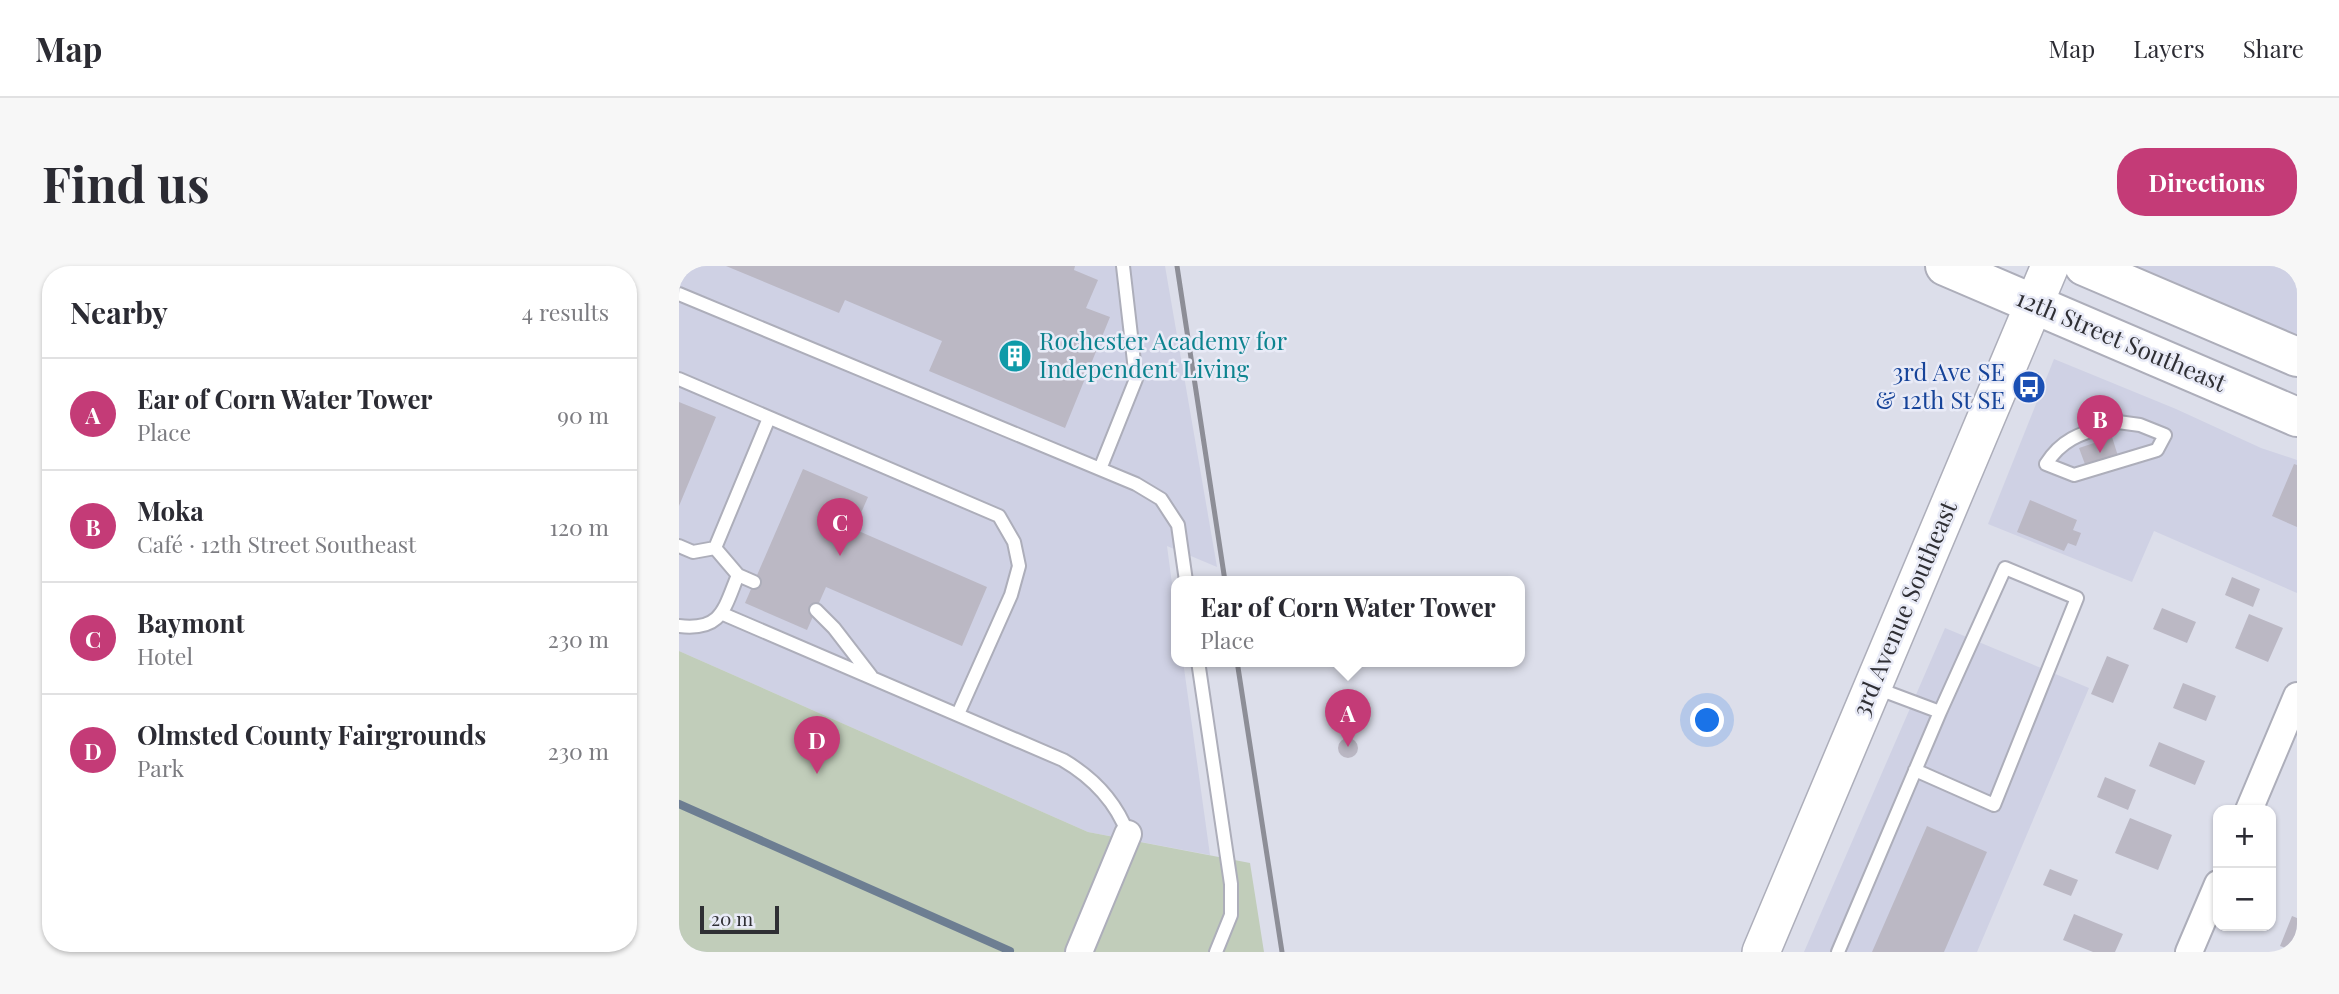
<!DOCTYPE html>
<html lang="en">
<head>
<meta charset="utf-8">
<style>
  :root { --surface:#fff; --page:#f7f7f7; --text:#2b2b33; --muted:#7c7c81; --line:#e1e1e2; --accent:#c43b77 }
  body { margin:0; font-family:"Playfair Display",serif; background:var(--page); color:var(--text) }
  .controls { position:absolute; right:21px; bottom:21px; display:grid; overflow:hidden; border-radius:14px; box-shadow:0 2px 5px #0004 }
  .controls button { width:63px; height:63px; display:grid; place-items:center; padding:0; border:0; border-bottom:2px solid var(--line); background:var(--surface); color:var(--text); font:35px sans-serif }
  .scale { position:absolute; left:21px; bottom:18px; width:79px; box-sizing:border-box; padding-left:7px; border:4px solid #2f2f34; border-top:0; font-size:19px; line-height:24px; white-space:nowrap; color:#2f2f34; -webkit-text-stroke:5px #e9ebf7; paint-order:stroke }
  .you { position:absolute; left:1029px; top:455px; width:24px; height:24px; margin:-18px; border:5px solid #fff; border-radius:50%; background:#1a73e8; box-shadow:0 0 0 10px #1a73e833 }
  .badge { display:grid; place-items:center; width:46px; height:46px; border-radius:50%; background:var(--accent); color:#fff; font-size:23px; font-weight:700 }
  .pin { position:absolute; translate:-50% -58px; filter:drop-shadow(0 2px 4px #0008) }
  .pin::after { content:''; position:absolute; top:37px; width:24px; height:21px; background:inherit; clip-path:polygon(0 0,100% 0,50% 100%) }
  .popup { position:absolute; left:492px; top:310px; width:354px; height:91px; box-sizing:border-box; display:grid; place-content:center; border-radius:14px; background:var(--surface); filter:drop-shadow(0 2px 5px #0005); font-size:23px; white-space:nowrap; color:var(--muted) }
  .popup b { font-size:26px; color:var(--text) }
  .popup::after { content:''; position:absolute; left:50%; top:100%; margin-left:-14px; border:14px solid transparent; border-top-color:var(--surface) }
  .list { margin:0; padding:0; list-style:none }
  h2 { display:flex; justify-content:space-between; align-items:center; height:91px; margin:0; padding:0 28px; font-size:30px }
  h2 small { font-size:23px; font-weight:400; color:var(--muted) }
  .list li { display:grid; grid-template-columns:46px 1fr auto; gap:21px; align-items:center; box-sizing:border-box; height:112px; padding:0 28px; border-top:2px solid var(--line) }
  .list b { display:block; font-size:26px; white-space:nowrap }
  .list p { margin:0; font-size:23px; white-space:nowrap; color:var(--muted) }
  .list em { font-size:23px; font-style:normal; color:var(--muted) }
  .map { position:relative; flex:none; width:1618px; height:686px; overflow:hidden; border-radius:28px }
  header { display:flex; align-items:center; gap:42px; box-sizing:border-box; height:98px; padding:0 35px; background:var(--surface); border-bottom:2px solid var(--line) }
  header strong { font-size:33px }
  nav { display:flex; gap:38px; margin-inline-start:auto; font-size:24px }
  .intro { display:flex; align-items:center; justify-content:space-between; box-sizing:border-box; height:168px; padding:0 42px }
  h1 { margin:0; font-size:49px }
  .button { padding:18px 32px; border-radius:28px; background:var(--accent); color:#fff; font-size:24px; font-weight:700 }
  main { display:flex; gap:42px; padding:0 42px }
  aside { flex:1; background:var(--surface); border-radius:28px; box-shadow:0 2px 5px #0004 }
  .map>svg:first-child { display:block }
  .built { fill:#cfd1e4 }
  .green { fill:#c1cdba }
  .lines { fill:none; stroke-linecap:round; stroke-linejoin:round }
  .stream { stroke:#6d7e92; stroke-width:8 }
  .building { fill:#bbb8c4 }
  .lane-casing { stroke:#adaeba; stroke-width:16 }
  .street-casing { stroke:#adaeba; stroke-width:30 }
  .secondary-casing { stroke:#adaeba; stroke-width:40 }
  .primary-casing { stroke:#adaeba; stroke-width:42 }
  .lane { stroke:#fff; stroke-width:12 }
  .street { stroke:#fff; stroke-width:26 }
  .secondary { stroke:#fff; stroke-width:37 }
  .primary { stroke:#fff; stroke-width:38 }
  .rail { stroke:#8d8e97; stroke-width:5 }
  .labels { text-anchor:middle; stroke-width:5; stroke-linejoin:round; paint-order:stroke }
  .street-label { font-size:24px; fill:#2f2f34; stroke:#e9ebf7 }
  .culture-label { font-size:24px; fill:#0d838f; stroke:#e9ebf7; text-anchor:start }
  .transit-label { font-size:24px; fill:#164399; stroke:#e9ebf7; text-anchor:end }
</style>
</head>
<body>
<header>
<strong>Map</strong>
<nav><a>Map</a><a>Layers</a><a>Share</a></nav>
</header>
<div class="intro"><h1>Find us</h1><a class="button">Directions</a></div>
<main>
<aside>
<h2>Nearby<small>4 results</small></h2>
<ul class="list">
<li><span class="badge">A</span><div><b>Ear of Corn Water Tower</b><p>Place</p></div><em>90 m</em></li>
<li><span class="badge">B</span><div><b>Moka</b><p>Café · 12th Street Southeast</p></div><em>120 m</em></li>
<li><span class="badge">C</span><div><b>Baymont</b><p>Hotel</p></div><em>230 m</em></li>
<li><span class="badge">D</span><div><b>Olmsted County Fairgrounds</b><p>Park</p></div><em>230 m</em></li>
</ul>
</aside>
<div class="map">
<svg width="1618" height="686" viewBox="0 0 1618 686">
  <rect width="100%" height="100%" fill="#dcdeea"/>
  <!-- built -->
  <path class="built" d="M0 0H486L538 301 488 280 497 348 498 395H504L531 589 409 566 0 385Z
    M1449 0H1618V71Z
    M1375 93 1497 143 1582 182 1618 194V327L1475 265 1453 316 1309 258Z
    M1266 362 1410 422 1298 686H1125Z"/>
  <!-- green -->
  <path class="green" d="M0 385 409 566 571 597 585 686H0Z"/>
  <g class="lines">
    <!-- stream -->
    <path class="stream" d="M0 538 331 685"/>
  </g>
  <!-- building -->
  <path class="building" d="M47 0H396L395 4 419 14 407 42 431 51 386 162 250 105 263 75 166 34 160 47Z
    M0 136 37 151 0 240Z
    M1433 171 1439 190 1407 201 1400 182Z
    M1615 198 1618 199V261L1593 250Z
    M124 203 189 231 175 263 308 321 283 380 147 321 128 364 66 337Z
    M1351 234 1398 254 1394 264 1402 267 1397 280 1389 277 1385 285 1338 266Z
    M1553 311 1581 323 1574 341 1546 329Z
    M1483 342 1517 356 1508 377 1474 363Z
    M1570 348 1604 362 1589 396 1556 382Z
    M1428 390 1450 399 1434 437 1412 428Z
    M1504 417 1537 430 1527 455 1494 442Z
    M659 482a10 10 0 1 1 20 0a10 10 0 1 1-20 0Z
    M1480 476 1526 495 1516 519 1470 500Z
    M1426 511 1457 524 1449 544 1418 531Z
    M1451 552 1493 569 1479 604 1436 587Z
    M1248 560 1308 586 1265 686H1193Z
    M1371 603 1399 614 1392 630 1364 619Z
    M1395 648 1444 668 1436 686H1414L1384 674Z
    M1613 650 1618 652V686L1601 680Z"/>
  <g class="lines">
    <defs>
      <path id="lane" d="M0 28 457 218 482 233 499 259 507 315
        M0 113 320 250 335 276 340 300 332 329 279 448
        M1439 156 1461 159 1486 169 1478 184 1395 209 1367 198C1385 169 1409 166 1439 156Z
        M421 203 457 113 444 0
        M0 280 14 286 36 282 90 152
        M59 309 75 316
        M137 344 155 362 192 410
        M44 348 384 494C413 511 437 536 449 568
        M0 360C43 365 45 343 59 309L36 282
        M519 395 552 618V649L537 686
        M1197 422 1261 446 1326 302 1398 332 1315 539 1236 504
        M1159 686 1261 446"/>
      <path id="street" d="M1570 544 1618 430
        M400 686 449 568
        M1510 686 1539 618"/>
      <path id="secondary" d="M1082 686 1371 0"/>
      <path id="primary" d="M1266 0 1618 151
        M1405 0 1618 91"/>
    </defs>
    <!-- lane casing -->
    <use href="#lane" class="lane-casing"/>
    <!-- street casing -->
    <use href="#street" class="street-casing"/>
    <!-- secondary casing -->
    <use href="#secondary" class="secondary-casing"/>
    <!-- primary casing -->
    <use href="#primary" class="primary-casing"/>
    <!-- lane -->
    <use href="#lane" class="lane"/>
    <!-- street -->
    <use href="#street" class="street"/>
    <!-- secondary -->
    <use href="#secondary" class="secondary"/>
    <!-- primary -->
    <use href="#primary" class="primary"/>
    <!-- rail -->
    <path class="rail" d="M498 0 546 315
      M558 395 603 686"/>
  </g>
  <!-- icons -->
  <defs>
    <symbol id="building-disc" viewBox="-11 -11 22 22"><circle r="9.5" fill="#0f9aa8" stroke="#e9ebf7"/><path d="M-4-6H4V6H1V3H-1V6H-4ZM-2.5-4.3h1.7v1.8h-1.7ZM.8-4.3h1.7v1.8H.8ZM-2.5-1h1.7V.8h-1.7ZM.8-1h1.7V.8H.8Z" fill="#fff"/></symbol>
    <symbol id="bus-disc" viewBox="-11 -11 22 22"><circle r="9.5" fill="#1a4fb4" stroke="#e9ebf7"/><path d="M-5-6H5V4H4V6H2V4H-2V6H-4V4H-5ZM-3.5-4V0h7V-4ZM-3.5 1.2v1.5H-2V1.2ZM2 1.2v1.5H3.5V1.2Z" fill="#fff"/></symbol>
  </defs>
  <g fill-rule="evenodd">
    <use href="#building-disc" x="317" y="71" width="38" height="38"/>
    <use href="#bus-disc" x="1331" y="102" width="38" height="38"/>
  </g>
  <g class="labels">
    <!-- street labels -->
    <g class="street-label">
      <text transform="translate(1442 75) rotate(23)" y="8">12th Street Southeast</text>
      <text transform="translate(1226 343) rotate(-67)" y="8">3rd Avenue Southeast</text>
    </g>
    <!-- culture labels -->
    <g class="culture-label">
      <text x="360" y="84">Rochester Academy for<tspan x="360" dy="28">Independent Living</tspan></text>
    </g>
    <!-- transit labels -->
    <g class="transit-label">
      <text x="1326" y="115">3rd Ave SE<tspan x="1326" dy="28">&amp; 12th St SE</tspan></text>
    </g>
  </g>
</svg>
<div class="controls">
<button>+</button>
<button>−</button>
</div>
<div class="scale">20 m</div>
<div class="you"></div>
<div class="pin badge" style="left:669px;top:481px">A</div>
<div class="popup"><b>Ear of Corn Water Tower</b>Place</div>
<div class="pin badge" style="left:1421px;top:187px">B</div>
<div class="pin badge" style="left:161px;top:290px">C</div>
<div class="pin badge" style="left:138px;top:508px">D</div>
</div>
</main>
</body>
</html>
